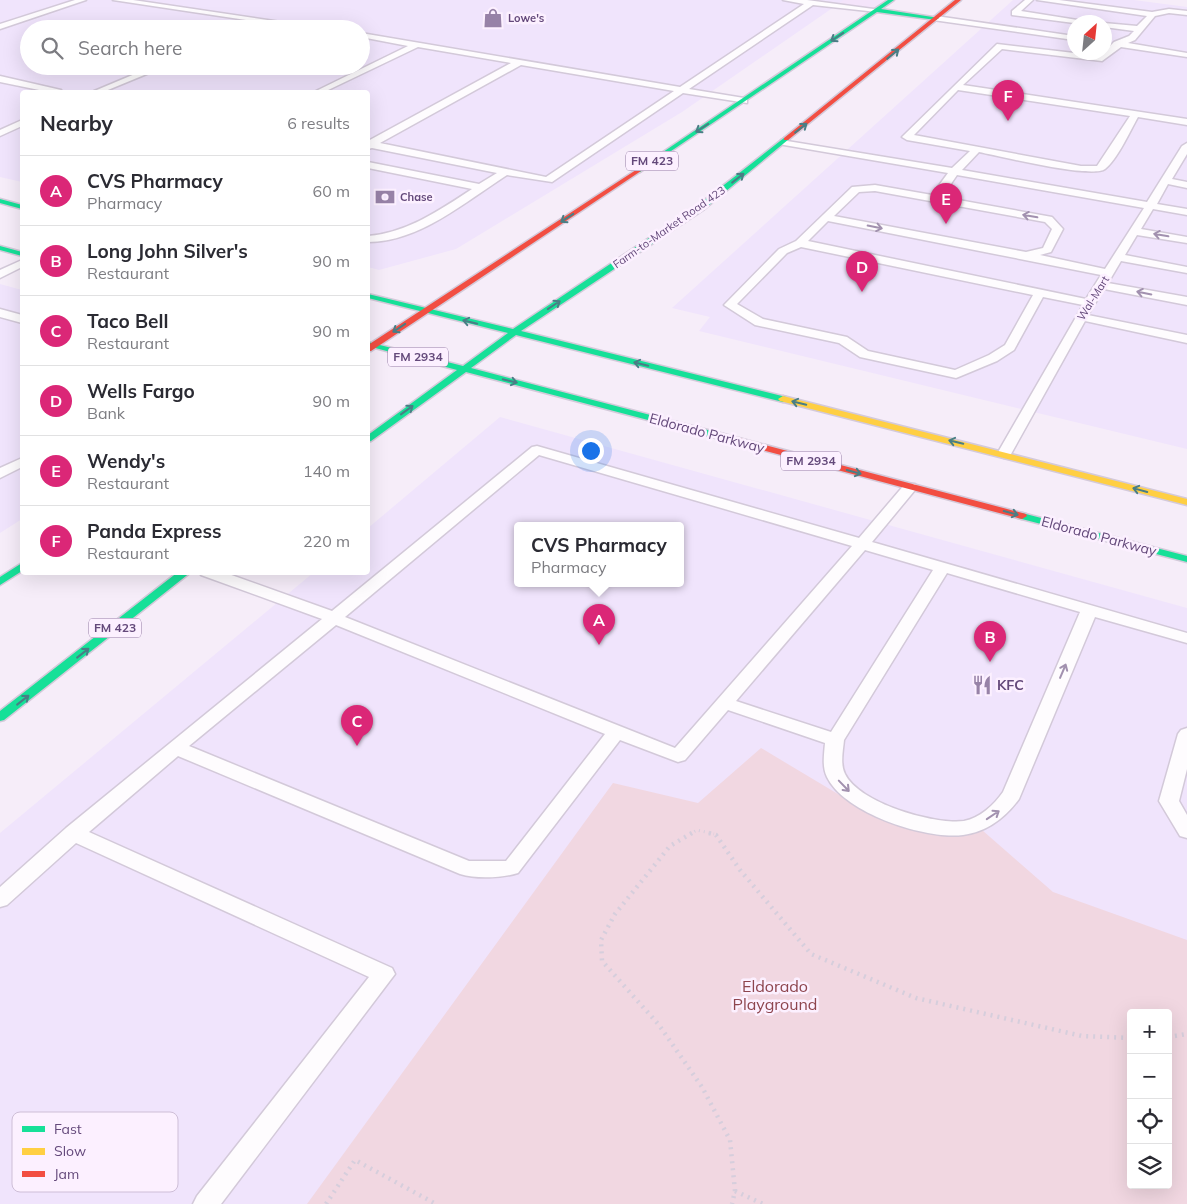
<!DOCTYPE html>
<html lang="en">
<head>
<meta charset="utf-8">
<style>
  :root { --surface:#fff; --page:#f7f7f7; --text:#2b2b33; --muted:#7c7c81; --line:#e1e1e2; --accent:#db2777 }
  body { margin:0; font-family:Mulish,sans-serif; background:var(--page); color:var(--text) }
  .controls { position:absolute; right:15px; bottom:15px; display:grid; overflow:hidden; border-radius:5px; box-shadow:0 5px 20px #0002 }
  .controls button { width:45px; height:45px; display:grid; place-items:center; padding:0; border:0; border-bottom:1px solid var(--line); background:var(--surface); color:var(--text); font:25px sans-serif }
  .compass { position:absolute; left:1067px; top:15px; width:45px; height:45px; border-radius:50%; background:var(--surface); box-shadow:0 5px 20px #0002; rotate:27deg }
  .you { position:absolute; left:590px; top:450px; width:18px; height:18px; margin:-12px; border:4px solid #fff; border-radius:50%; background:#1a73e8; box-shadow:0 0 0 8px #1a73e833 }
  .badge { display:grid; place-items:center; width:32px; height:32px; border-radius:50%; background:var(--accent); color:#fff; font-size:16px; font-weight:700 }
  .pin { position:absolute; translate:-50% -41px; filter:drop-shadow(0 1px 2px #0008) }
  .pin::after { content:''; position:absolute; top:26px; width:18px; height:15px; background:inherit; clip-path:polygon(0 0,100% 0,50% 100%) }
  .popup { position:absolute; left:514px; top:522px; width:170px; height:65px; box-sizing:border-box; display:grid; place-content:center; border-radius:5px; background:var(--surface); filter:drop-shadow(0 1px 4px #0005); font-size:16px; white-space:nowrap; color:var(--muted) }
  .popup b { font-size:19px; color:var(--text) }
  .popup::after { content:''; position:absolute; left:50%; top:100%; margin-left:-10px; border:10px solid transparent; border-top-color:var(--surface) }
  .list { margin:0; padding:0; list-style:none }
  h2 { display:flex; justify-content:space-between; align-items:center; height:65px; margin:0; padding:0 20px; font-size:21px }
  h2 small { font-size:16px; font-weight:400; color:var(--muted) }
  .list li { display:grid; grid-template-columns:32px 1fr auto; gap:15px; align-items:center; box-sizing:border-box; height:70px; padding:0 20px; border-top:1px solid var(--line) }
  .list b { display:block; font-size:19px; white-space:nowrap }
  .list p { margin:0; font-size:16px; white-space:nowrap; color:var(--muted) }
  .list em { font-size:16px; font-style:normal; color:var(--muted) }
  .icon { flex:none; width:28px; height:28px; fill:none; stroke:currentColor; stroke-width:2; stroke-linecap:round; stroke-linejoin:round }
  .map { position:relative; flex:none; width:1187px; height:1204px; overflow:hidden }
  .search { position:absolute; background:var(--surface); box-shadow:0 5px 20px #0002; left:20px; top:20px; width:350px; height:55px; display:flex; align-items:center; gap:12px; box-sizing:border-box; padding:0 18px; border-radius:28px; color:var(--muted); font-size:19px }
  .panel { position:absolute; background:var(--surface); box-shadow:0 5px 20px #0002; left:20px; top:90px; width:350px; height:485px; border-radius:5px }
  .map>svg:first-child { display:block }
  .residential { fill:#f4e4fa }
  .commercial { fill:#f0e4fc; fill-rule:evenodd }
  .green { fill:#f1d7e1; fill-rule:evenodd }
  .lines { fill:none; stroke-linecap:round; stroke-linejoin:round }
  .lane-casing { stroke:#d3c9d9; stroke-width:3 }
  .fast-casing { stroke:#d4cada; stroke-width:3 }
  .slow-casing { stroke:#d4cada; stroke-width:3 }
  .jam-casing { stroke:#d4cada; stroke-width:3 }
  .path-far1 { stroke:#d6cedc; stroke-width:3; stroke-dasharray:1 4; stroke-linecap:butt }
  .path { stroke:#d6cedc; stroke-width:4.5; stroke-dasharray:2 5; stroke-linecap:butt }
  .lane { fill:#fefcfe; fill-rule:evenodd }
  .fast { fill:#16e098; fill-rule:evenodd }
  .slow { fill:#ffcf43; fill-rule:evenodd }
  .jam { fill:#f24e42; fill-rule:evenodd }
  .oneway { stroke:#497e85 }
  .oneway2 { stroke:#a291af }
  .labels { text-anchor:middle; stroke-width:5; stroke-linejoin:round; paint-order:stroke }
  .far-poi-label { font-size:11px; font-weight:bold; fill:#64497b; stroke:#fcf0ff; text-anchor:start }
  .far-street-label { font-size:11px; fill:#64497b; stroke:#fcf0ff }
  .shield { fill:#fcf0ff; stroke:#927ba3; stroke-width:1 }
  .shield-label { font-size:12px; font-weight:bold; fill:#64497b }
  .street-label { font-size:14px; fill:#64497b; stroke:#fcf0ff }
  .poi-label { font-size:14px; font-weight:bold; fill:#64497b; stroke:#fcf0ff; text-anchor:start }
  .near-park-label { font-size:16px; fill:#8e454e; stroke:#fcf0ff }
  .key { fill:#fcf0ff; stroke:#cebed7; stroke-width:1 }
  .key-label { font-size:14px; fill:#64497b }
</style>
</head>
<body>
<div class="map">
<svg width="1187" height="1204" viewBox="0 0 1187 1204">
  <rect width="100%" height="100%" fill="#f6edf9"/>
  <!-- residential -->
  <path class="residential" d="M802 0H891L877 10Z"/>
  <!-- commercial -->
  <path class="commercial" d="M0 0H844L682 112 456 249 379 270 368 267V92H22V182L0 177ZM29 29H361V66H29Z
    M1013 0H1134L1187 7V449L699 331 710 317 672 308ZM1074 22H1104V52H1074Z
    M0 284 22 290V519L0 533Z
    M500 417 1187 608V1204H0V833L313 573 368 572V528ZM518 526H680V584H518ZM1131 1013H1168V1185H1131Z"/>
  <!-- green -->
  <path class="green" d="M761 748 858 806 982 830 1053 892 1187 940V1204H307L613 783 698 803ZM1131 1013H1168V1185H1131Z"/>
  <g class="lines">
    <defs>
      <path id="lane" d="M75 0H86L0 29V24Z
        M113 0H133L328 29H306Z
        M783 0H807L881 10 877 12 813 5 689 89 744 98 747 99V103L683 93 552 182 507 175C465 202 419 242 368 242V236C407 233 440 210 472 189L368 168V162L479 184 497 173 372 148 368 149V141L511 63 418 47 324 92H314L408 46 361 37V33L680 87 804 4ZM521 65 674 91 546 177 380 143Z
        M1025 0H1033L1021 11 1090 22 1074 23 1012 15V11Z
        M1037 0H1059L1152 12 1169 9 1187 11V15L1169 13 1155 16 1135 40 1128 43 1187 53V57L1121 47 1102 61 1002 49 963 85 1187 119V125L1138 117C1130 131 1117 160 1105 169 1092 179 999 156 979 152L962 170 1147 202 1182 146 1187 143V154L1172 179 1187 182V188L1168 184 1157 204 1187 209V215L1153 209 1141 229 1187 237V243L1137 235 1125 255 1187 267V273L1121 261 1108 283 1187 297V305L1104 289 1088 315 1187 335V343L1085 321 1011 454 1004 458 997 454 1083 305 1043 297 1014 350 997 361 956 378 860 357 839 343 755 325 724 305 779 249 796 241 852 187 875 185 932 195 948 173 784 145 781 144V140L952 168 970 151 907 140 902 137 997 44 1100 56 1114 42 1129 36 1134 31 1104 27V23L1137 26 1147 16ZM958 90 1130 116 1097 166H1081L914 135ZM957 175 1144 208 1105 269 1040 255 1051 252 1063 229 1052 217 942 197ZM875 191 1045 222 1052 229 1043 248 1026 252 834 216 859 192ZM828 221 1101 275 1086 299 808 241ZM801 247 1033 295 1005 345 989 355 955 370 868 351 847 337 763 319 737 304 787 253Z
        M936 16 1074 36V40L933 20 932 18Z
        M154 66H166L103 92H92Z
        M0 76 61 90 62 92H49L0 82Z
        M22 120V126L0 136V130Z
        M22 260V267L0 278V270Z
        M0 309 22 315V323L0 317Z
        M537 446 859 538 905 484H915L917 487 915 490 872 542 1187 633V643L1095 617 1019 799C1005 818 987 832 963 835 926 840 844 813 827 777 822 767 824 755 825 743L728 710 685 760 678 762 620 740 518 873C502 878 476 879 460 874L178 756 89 832 392 968 395 974 221 1204H193L197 1196 369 977 76 843 7 905 0 907V887L66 828 322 619 201 575 199 572H223L332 611 532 447ZM539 455 852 546 675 748 345 617ZM865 550 933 570 831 732 736 701ZM947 573 1080 612 1003 792C994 805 980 818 964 821 934 825 859 803 845 774 840 764 843 751 844 740ZM336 625 605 734 506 861H469L189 746Z
        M22 458V467L0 478V468Z
        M1187 728V769L1179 801 1187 815V838L1180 836 1159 801 1178 734 1181 730Z"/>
      <path id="fast" d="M888 0H894L881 9 939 18 936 20 877 12 640 172 635 171Z
        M784 138 789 139 703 210 521 331 786 397V401L783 402 516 335 471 368 719 433 721 435 716 438 466 372 371 441 368 442V435L457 370 368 346V342L463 366 508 333 368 298V294L513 329 697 206Z
        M0 199 22 205V209L0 203Z
        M0 246 22 252V256L0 250Z
        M1022 513 1187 556V562L1018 518 1017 516 1018 514Z
        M22 563V571L0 585V577Z
        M178 572H191L4 720 0 721V711Z"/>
      <path id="slow" d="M783 396 1187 499V505L780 401 778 399Z"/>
      <path id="jam" d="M955 0H961L788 140H784V138Z
        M636 170 641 171 371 351H368V345Z
        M716 432 1026 514 1027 516 1022 519 1018 518 713 437V433Z"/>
    </defs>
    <!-- lane casing -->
    <use href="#lane" class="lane-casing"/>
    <!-- fast casing -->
    <use href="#fast" class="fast-casing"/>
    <!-- slow casing -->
    <use href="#slow" class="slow-casing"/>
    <!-- jam casing -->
    <use href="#jam" class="jam-casing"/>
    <!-- path-far1 -->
    <path class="path-far1" d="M690 834 697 830 714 834"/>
    <!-- path -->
    <path class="path" d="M692 833 670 846 615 914 601 940 602 961 659 1025 702 1087 730 1140 735 1191 732 1204
      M709 833 716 835 740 870 811 954 916 998 1082 1036 1131 1038
      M1168 1037 1187 1034
      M735 1191 763 1204
      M326 1204 355 1160 436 1204"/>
    <!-- lane -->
    <use href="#lane" class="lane"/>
    <!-- fast -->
    <use href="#fast" class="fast"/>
    <!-- slow -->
    <use href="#slow" class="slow"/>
    <!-- jam -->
    <use href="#jam" class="jam"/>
  </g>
  <!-- one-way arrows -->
  <defs><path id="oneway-shaft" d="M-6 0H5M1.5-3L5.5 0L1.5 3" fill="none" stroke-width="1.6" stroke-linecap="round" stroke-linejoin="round" transform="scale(1.25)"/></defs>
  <g class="oneway">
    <use href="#oneway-shaft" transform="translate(837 37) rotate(146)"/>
    <use href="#oneway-shaft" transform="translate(893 54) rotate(-40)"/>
    <use href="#oneway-shaft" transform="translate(702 128) rotate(147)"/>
    <use href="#oneway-shaft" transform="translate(801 128) rotate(-38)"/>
    <use href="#oneway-shaft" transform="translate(738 178) rotate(-38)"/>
    <use href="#oneway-shaft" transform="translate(567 218) rotate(147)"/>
    <use href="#oneway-shaft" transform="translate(554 305) rotate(-34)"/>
    <use href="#oneway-shaft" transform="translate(470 322) rotate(-166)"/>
    <use href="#oneway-shaft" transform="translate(399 328) rotate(146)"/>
    <use href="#oneway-shaft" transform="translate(641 364) rotate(-166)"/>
    <use href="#oneway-shaft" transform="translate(510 381) rotate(14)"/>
    <use href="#oneway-shaft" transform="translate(799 403) rotate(-166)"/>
    <use href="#oneway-shaft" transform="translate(407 410) rotate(-36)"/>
    <use href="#oneway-shaft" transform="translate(956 442) rotate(-166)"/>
    <use href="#oneway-shaft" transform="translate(854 472) rotate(15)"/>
    <use href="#oneway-shaft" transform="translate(1140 490) rotate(-165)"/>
    <use href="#oneway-shaft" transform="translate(1011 513) rotate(15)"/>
    <use href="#oneway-shaft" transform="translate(83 653) rotate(-38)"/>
    <use href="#oneway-shaft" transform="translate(23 700) rotate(-38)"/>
  </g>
  <g class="oneway2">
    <use href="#oneway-shaft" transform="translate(1030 216) rotate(-170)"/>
    <use href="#oneway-shaft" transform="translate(875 227) rotate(11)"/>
    <use href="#oneway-shaft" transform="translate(1161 235) rotate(-170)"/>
    <use href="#oneway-shaft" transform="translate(1144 293) rotate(-169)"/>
    <use href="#oneway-shaft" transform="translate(1063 671) rotate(-67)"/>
    <use href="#oneway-shaft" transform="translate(844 786) rotate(46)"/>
    <use href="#oneway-shaft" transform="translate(993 815) rotate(-34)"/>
  </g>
  <!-- icons -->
  <defs>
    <symbol id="shop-bare" viewBox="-9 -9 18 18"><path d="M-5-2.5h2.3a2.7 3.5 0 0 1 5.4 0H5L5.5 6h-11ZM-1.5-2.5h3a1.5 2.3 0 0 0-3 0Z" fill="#9782a7" stroke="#fcf0ff" stroke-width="2.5" paint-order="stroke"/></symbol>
    <symbol id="bank-bare" viewBox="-9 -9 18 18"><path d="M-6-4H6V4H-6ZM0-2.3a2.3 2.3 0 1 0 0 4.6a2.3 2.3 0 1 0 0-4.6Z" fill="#9782a7" stroke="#fcf0ff" stroke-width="2.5" paint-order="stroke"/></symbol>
    <symbol id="restaurant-bare" viewBox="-9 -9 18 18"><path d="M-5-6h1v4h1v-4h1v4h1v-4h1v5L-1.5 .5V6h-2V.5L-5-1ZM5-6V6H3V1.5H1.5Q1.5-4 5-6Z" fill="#9782a7" stroke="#fcf0ff" stroke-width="2.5" paint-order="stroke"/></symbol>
  </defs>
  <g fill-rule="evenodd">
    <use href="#shop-bare" x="479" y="4" width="28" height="28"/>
    <use href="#bank-bare" x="371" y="183" width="28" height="28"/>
    <use href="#restaurant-bare" x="968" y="671" width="28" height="28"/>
  </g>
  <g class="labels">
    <!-- far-poi labels -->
    <g class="far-poi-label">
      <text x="508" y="22">Lowe's</text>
      <text x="400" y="201">Chase</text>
    </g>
    <!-- far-street labels -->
    <g class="far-street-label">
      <text transform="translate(669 227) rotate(-35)" y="4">Farm-to-Market Road 423</text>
      <text transform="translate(1093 298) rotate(-58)" y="4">Wal-Mart</text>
    </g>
    <!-- shield labels -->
    <g class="shield">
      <rect x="626" y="151.5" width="52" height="19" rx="4"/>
      <rect x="388" y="347.5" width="60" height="19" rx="4"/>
      <rect x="781" y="451.5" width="60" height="19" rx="4"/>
      <rect x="89" y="618.5" width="52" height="19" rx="4"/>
    </g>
    <g class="shield-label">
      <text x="652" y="165">FM 423</text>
      <text x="418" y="361">FM 2934</text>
      <text x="811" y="465">FM 2934</text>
      <text x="115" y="632">FM 423</text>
    </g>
    <!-- street labels -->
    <g class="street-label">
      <text transform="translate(707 433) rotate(15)" y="5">Eldorado Parkway</text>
      <text transform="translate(1099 536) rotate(15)" y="5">Eldorado Parkway</text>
    </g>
    <!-- poi labels -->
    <g class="poi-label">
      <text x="997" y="690">KFC</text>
    </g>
    <!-- near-park labels -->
    <g class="near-park-label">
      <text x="775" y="992">Eldorado<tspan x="775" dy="18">Playground</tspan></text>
    </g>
  </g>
  <!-- legend -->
  <rect x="12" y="1112" width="166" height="80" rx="8" class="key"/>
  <rect x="22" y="1126" width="23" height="6" fill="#16e098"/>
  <rect x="22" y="1148" width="23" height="7" fill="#ffcf43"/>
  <rect x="22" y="1171" width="23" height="6" fill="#f24e42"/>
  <g class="key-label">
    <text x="54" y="1134">Fast</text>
    <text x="54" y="1156">Slow</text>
    <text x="54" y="1179">Jam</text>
  </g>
</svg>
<div class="controls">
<button>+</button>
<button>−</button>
<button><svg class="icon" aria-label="locate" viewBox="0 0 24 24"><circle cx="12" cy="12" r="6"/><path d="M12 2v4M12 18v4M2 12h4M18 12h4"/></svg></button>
<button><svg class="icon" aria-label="layers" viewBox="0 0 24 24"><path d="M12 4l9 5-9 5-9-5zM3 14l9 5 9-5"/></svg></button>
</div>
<svg class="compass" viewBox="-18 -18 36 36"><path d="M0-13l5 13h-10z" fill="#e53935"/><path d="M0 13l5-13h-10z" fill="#7c7c81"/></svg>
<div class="you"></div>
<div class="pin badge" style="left:599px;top:645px">A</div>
<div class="popup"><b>CVS Pharmacy</b>Pharmacy</div>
<div class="pin badge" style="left:990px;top:662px">B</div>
<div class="pin badge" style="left:357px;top:746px">C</div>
<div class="pin badge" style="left:862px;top:292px">D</div>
<div class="pin badge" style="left:946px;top:224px">E</div>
<div class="pin badge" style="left:1008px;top:121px">F</div>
<div class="search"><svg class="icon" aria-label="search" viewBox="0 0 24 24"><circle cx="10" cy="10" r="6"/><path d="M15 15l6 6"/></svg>Search here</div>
<section class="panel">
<h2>Nearby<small>6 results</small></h2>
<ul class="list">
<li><span class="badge">A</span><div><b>CVS Pharmacy</b><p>Pharmacy</p></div><em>60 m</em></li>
<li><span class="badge">B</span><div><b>Long John Silver's</b><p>Restaurant</p></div><em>90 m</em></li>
<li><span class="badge">C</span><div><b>Taco Bell</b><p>Restaurant</p></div><em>90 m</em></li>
<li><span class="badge">D</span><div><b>Wells Fargo</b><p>Bank</p></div><em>90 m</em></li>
<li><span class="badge">E</span><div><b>Wendy's</b><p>Restaurant</p></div><em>140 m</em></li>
<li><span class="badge">F</span><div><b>Panda Express</b><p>Restaurant</p></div><em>220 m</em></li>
</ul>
</section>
</div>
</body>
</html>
